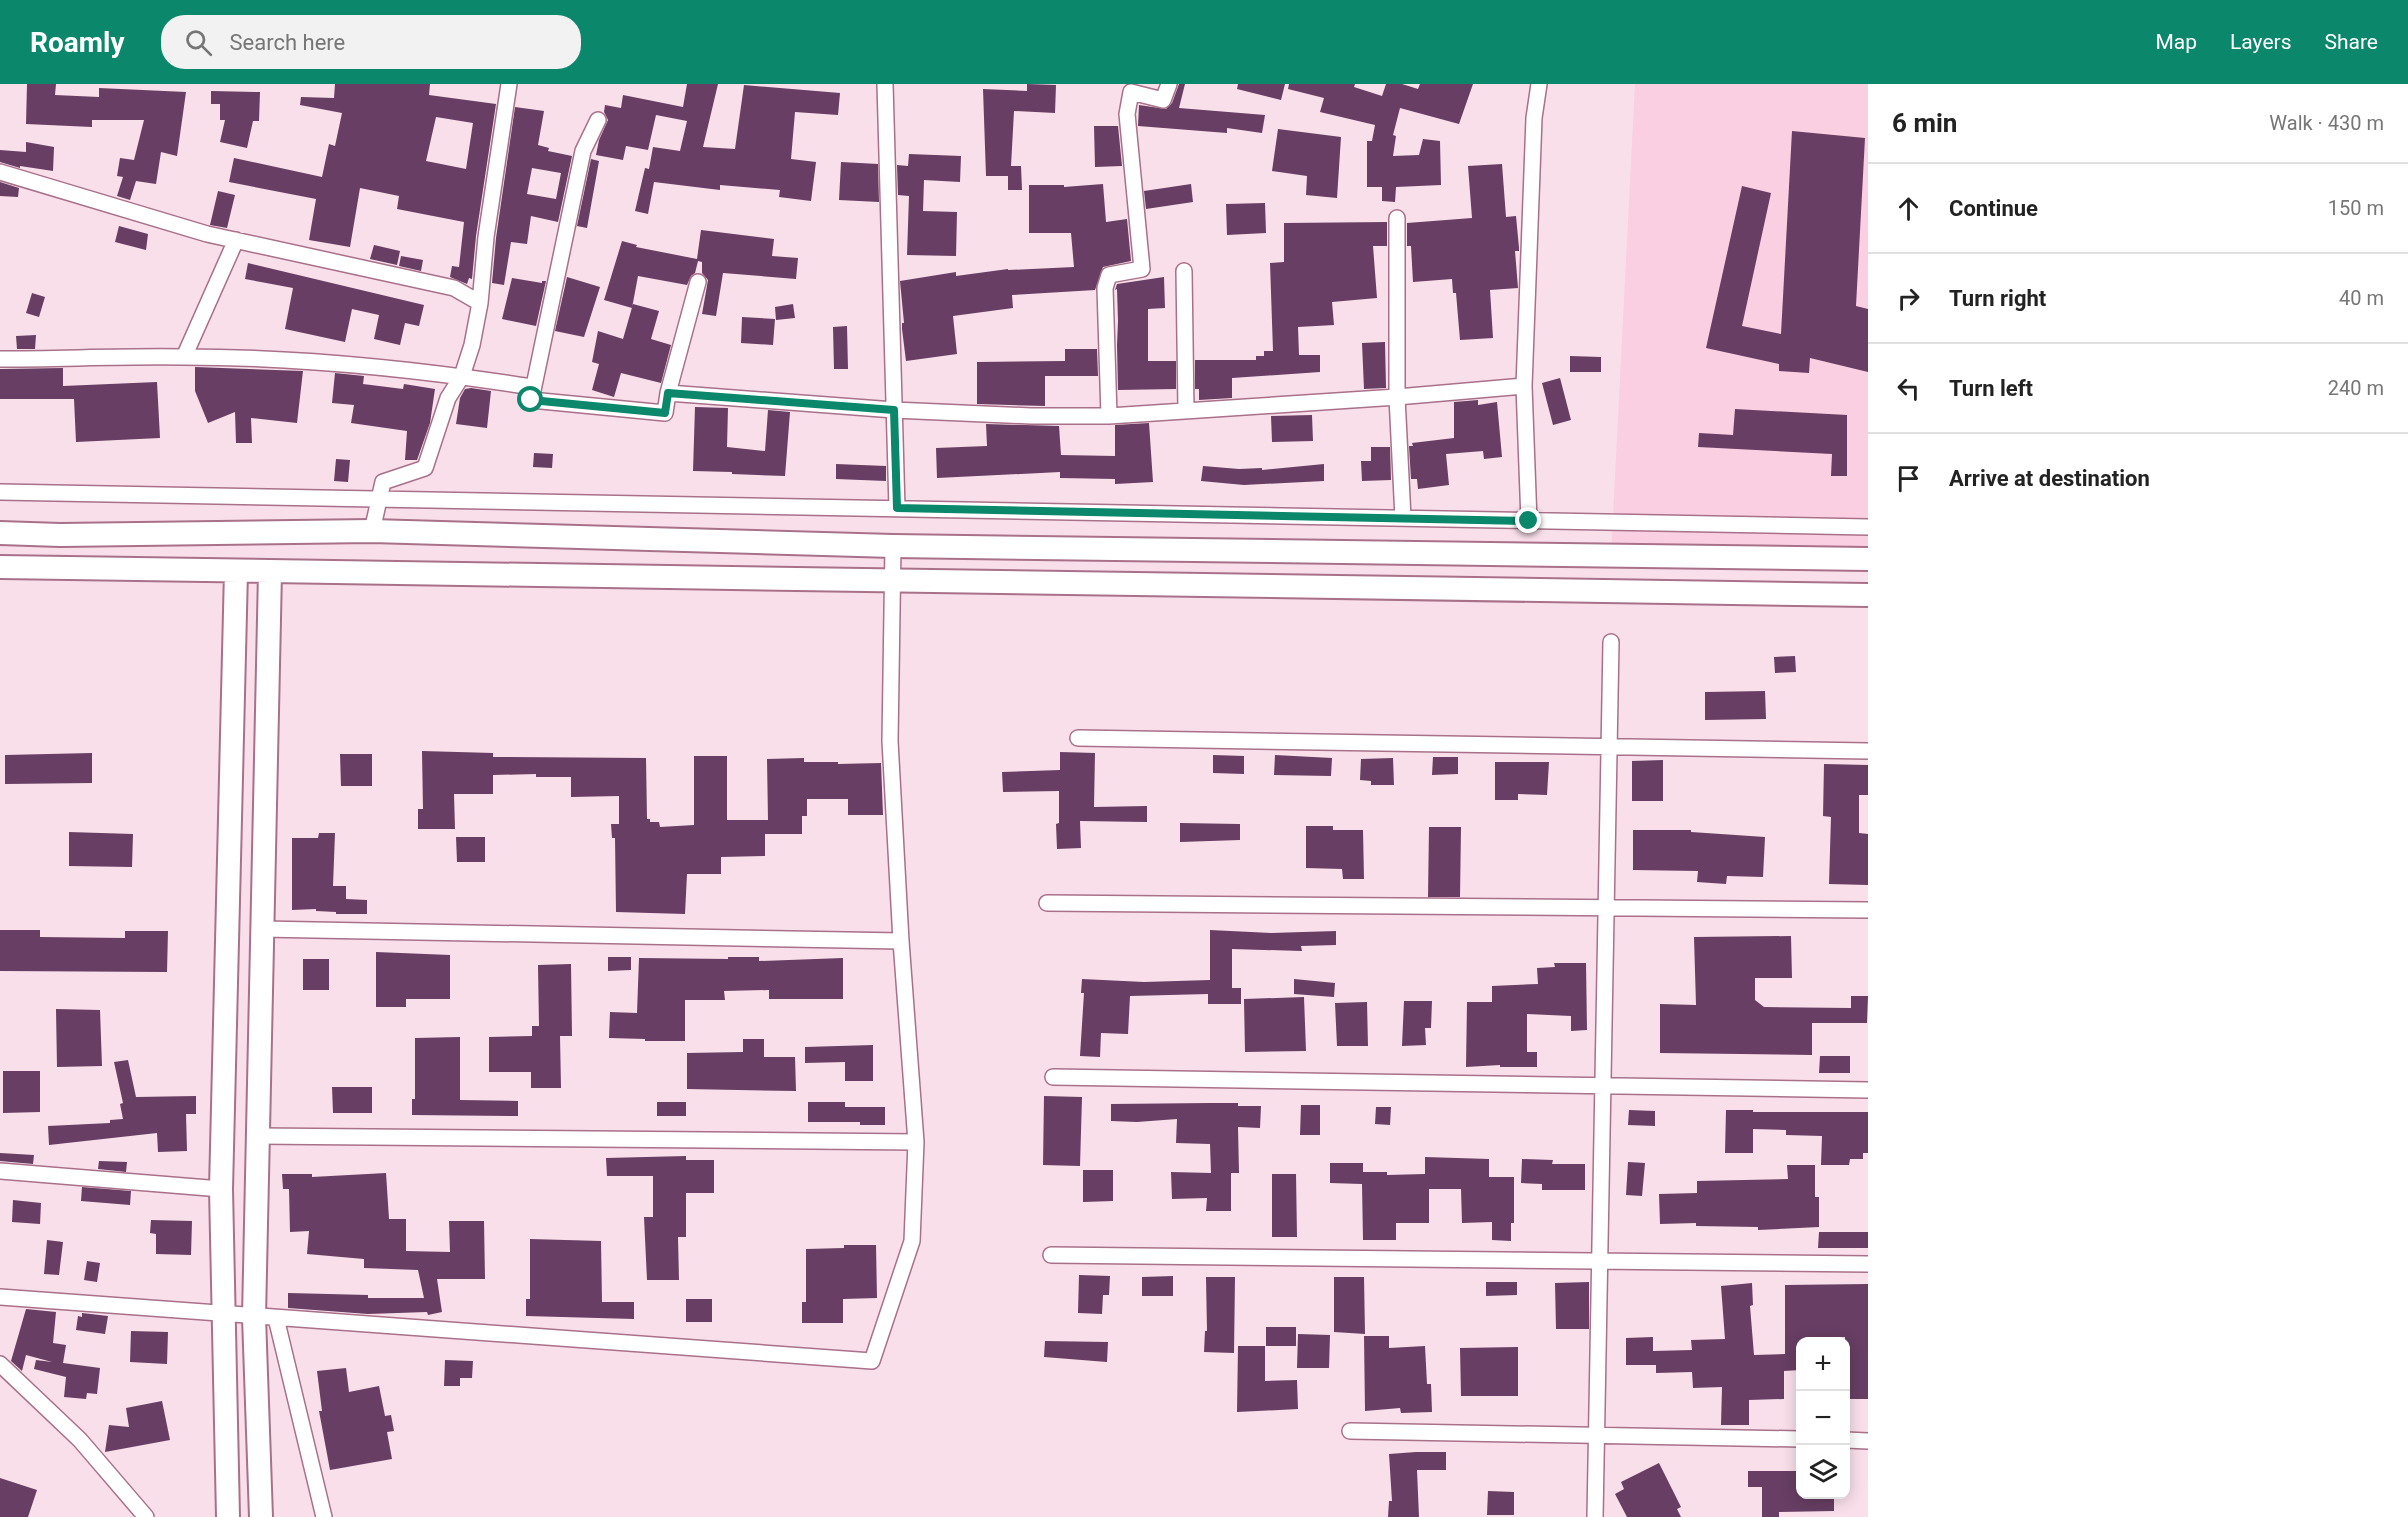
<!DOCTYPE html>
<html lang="en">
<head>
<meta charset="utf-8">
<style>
  :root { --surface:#fff; --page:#f2f2f2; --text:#222; --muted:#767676; --line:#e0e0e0; --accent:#0b886b }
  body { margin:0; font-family:Roboto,sans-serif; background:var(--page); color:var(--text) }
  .controls { position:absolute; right:18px; bottom:18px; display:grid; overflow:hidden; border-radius:12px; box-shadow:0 3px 15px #0003 }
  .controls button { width:54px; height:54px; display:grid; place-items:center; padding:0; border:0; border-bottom:2px solid var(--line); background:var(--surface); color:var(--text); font:30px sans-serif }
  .stop { position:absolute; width:18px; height:18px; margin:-14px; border:4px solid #0b886b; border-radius:50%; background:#fff }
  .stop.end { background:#0b886b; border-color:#fff; box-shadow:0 2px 6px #0008 }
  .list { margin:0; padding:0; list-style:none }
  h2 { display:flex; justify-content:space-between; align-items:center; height:78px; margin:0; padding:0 24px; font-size:26px }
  h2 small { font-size:20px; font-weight:400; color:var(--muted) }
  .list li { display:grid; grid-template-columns:39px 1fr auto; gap:18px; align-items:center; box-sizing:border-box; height:90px; padding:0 24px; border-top:2px solid var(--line) }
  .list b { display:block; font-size:22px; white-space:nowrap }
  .list em { font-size:20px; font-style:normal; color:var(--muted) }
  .icon { flex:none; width:33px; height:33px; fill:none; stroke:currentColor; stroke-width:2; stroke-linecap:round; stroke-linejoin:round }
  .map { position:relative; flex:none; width:1868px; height:1433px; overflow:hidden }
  header { display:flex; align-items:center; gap:36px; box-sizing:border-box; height:84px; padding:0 30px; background:var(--accent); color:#fff }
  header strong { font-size:28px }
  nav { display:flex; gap:33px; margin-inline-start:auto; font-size:21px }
  .search { width:420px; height:54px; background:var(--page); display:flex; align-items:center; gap:15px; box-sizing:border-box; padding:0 21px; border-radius:24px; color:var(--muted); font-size:22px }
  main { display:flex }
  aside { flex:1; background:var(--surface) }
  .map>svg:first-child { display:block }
  .built { fill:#fbcfe2 }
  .building { fill:#683e64; fill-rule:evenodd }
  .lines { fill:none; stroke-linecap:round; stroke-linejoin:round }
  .street-casing { stroke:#a9708a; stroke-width:18 }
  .secondary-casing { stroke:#a9708a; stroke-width:26 }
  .street { stroke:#fff; stroke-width:15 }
  .secondary { stroke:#fff; stroke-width:22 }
  .route { stroke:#0b886b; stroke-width:8 }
</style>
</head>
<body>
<header>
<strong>Roamly</strong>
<div class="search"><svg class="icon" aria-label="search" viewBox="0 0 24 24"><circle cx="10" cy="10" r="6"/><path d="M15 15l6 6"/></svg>Search here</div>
<nav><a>Map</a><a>Layers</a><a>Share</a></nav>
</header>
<main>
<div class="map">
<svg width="1868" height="1433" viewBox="0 0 1868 1433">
  <rect width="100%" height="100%" fill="#f9dfea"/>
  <!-- built -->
  <path class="built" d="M1635 0H1868V475L1611 471Z"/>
  <!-- building -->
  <path class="building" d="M27 0H56L55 11 99 13V4L186 8 177 72 161 68 156 100 136 97 130 116 117 112 123 93 117 92 120 74 134 76 144 36H92V43L26 40Z
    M335 0H430L429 11 496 20 476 152 472 195 469 194 467 200 450 193 452 182 459 183 464 138 397 125 399 112 360 104 350 163 309 156 316 115 229 98 234 74 322 93 329 60 335 62 342 29 300 21 301 13 334 14ZM436 33 473 39 466 85 426 77Z
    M687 0H718L703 63 735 65 744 1 840 9 838 31 795 28 791 75 816 78 811 117 779 113 780 106 720 101V106L654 98 648 130 635 127 645 84 649 85 653 63 680 67 687 37 656 31 648 66 626 62 623 76 596 71 599 56 608 36 604 28 605 21 621 24 623 11 683 23Z
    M1027 0 1056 1 1055 29 1014 27 1011 82H1021L1022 106H1008V92H986L983 5 1027 7Z
    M1179 0H1185L1179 24 1265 31 1262 49 1227 44V49L1138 42 1139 21 1166 25 1172 19Z
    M1238 0H1285L1281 16 1237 5Z
    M1289 0H1355L1354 3 1382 12 1386 0H1402L1418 5 1420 0H1473L1459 40 1400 24 1393 51 1396 52 1393 72 1419 71 1423 55 1440 57 1441 101 1396 103 1395 118 1382 117V103H1367V57H1372L1375 41 1320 28 1324 14 1288 5Z
    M211 7 260 8 259 37H253L247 64 220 58 225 36H220V20H211Z
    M515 23 544 27 538 61 549 64 548 67 572 72 558 138 531 132 527 160 511 158 504 201 492 199 496 154ZM532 84 561 89 556 115 527 110Z
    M1094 42H1118L1122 82 1095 83Z
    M1278 45 1341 53 1337 114 1306 111 1307 92 1272 87Z
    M1792 47 1865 54 1856 222 1868 225V288L1810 274 1809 289 1779 287V280L1706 264 1742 102 1771 109 1742 242 1781 250Z
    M26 58 54 63 53 87 20 82V84L0 78V66L26 68Z
    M909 70 961 72 960 98 924 96 923 127 957 128 956 172 907 171 909 112 898 111 897 81 908 82Z
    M591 75 599 77 587 144 577 142Z
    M841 78 878 80 879 118 839 116Z
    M1502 80 1506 133 1516 132 1519 164V167H1515L1518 204 1490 206 1493 254 1460 256 1456 209H1453L1452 195 1413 198 1411 162H1407V139L1472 134 1468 82Z
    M0 98 19 104 18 113 0 112Z
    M1103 100 1106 138 1127 135 1131 177 1103 183 1095 206 1012 211 1013 224 953 232 957 270 906 277 902 245V239H904L900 197 956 188V192L1008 185V186L1074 183 1071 149H1029V101H1064V103Z
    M1191 100 1193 118 1146 125 1144 107Z
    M218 107 235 111 227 144 210 141Z
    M1265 119 1266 149 1227 151 1226 120Z
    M1387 138V162H1373L1377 214 1332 218 1334 241 1298 243 1299 271H1320V288L1232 294V314L1199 316V305H1195V276H1256V272H1264V267H1273L1270 179 1284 178V139Z
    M119 142 148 150 146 166 115 158Z
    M701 146 774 155 772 172 798 174 796 195 723 189 716 232 702 230 708 196 702 189V178L698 177 695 189 691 192 687 201 638 192 632 224 604 216 622 157 637 161 636 163 697 175Z
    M374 161 400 167 397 181 370 175Z
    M401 172 423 176 421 187 399 182Z
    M248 179 424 221 419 242 405 239 400 261 374 255 379 231 352 225 345 258 285 245 293 204 245 195Z
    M567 193 600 203 584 253 555 247Z
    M1164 193 1165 224 1148 225V277H1176V305L1118 306 1117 261 1118 237 1117 205 1115 206 1117 200Z
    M512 194 542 199V197H546L536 242 502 235Z
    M32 209 45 213 39 233 26 229Z
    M633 220 659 227 651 255 671 261 661 299 621 289 614 313 592 306 599 280 592 278 598 247 623 255Z
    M793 220 795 234 776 236 775 223Z
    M742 233 775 235 773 261 741 259Z
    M847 242 848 285H834L833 243Z
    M36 251 35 265H17L16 252Z
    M1385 258 1386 304 1364 305 1362 259Z
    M1065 265H1097L1098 292H1045V322L977 320V278L1065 277Z
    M1570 272 1601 273V288H1570Z
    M195 283 303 287 297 339 251 334 252 359H236L235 328 208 339 195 307Z
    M63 284V302L157 298 160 354 76 358 74 315H0V285Z
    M335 289 364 292 363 300 403 305 404 300 435 305 430 339 417 376H405L407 347 351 339 354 321 332 319Z
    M1560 294 1571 336 1553 341 1542 299Z
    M471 304 491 307 487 344 456 340 460 314 465 305Z
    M1478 316V321L1497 318 1502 373 1484 375 1483 367 1446 370 1449 401 1418 405 1417 395H1411L1409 362H1413L1412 359 1454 354V318Z
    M695 323 728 324 727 363 765 367 768 326 790 328 785 392 732 390V388L693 387Z
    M1735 325 1847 331V392H1831L1832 370 1698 363 1699 349 1733 351Z
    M1312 331 1313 357 1272 358 1271 332Z
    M1149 339 1153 398 1115 400V395L1060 394V388L937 394 936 364 987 362 986 340 1059 342 1061 371 1115 372V341Z
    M1371 363H1390L1391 396 1362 397 1361 377H1371Z
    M534 369 553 370 552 384 533 383Z
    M336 375 350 376 348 398 334 397Z
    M836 380 886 382V397L836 395Z
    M1324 380V397L1244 401 1201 397 1203 382 1239 385 1262 384V386Z
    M1795 572 1796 588 1775 589 1774 573Z
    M1765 607 1766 635 1705 636V608Z
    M422 667 493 669V673L646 674 647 735H650V738H659L660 743 694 741V672H727V736H768L767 675 804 674V678H838V680L881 679 883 731H848V715H807V732H802V750H765V772L721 773V790H687L685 830 616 828 615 754H612L611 740H619V712L571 713V693H536V690L493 691V710H454L455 745H418V725H423Z
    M1060 668 1095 669 1094 723 1147 722V738L1080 737 1081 764 1057 765 1056 740 1059 739V707L1003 708 1002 688 1060 686Z
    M92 669V699L5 700V671Z
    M340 670H372V702H341Z
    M1213 671 1244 672V690L1213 689Z
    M1275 671 1332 674 1331 692 1274 691Z
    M1433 673H1458V690L1432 691Z
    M1393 674 1394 701H1371V697L1360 696 1361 675Z
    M1663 676V717H1632V677Z
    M1495 678H1549L1547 711 1518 710V716H1495Z
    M1824 680 1868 681V711H1859V749L1868 750V801L1829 800 1831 733 1823 732Z
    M1180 739 1240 740V756L1180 758Z
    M1306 742H1333V746H1363L1364 795H1343L1342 785 1306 784Z
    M1429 743H1461L1460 813H1428Z
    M1633 746H1691V748L1765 753 1763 793 1727 792 1726 800 1697 798 1698 787 1633 786Z
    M69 748 133 750 132 783 69 782Z
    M319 749H335L333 802H346V815L367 816V830H336V828L316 827V825L292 826V754H318Z
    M456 753H485V778H457Z
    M0 846H40V853L125 854V847H168L167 888 0 887Z
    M1210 846 1271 849 1336 847V861L1301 862 1302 867 1232 865V904H1241V920H1208V910L1130 912 1128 950 1101 949 1100 973 1080 972 1084 909H1081L1082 895 1144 898 1210 896Z
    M1791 852 1792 894H1755V916L1764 923 1851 924V912H1868L1867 939H1812V971L1660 969V920L1696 921 1694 853Z
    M376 868 450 871V915H406V923H376Z
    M608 873H631V886L608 887Z
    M728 873H759V877L843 874V915H769V906L724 907 725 916H685V957H645V955L609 954 610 928 637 929 639 874 728 875Z
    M303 875H329V906H303Z
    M1554 879H1586L1587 946 1571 947V932L1527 930V968H1537V983H1500V981L1466 983 1467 918H1492V902L1538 900 1537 884 1555 883Z
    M571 880 572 952H560L561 1004H531V988H489V953L532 952V942H539L538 881Z
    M1294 895 1335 899 1334 913 1294 910Z
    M1304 913 1306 967 1245 968 1244 915Z
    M1404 917H1432L1431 944H1425L1426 961 1402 962Z
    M1367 918 1368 962H1337L1335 919Z
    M56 925 100 926 102 982 57 983Z
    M460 953V1016L518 1017V1032L412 1031V1015H415V954Z
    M743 955H764V973H795L796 1007 687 1005V969L743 968Z
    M873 961V997H845V978L805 979V963Z
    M1820 972H1850V989H1819Z
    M128 976 136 1013 196 1012V1030H186L187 1067 158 1068 157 1049 49 1061 48 1042 110 1039V1036L123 1035 120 1020 123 1019 114 978Z
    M3 987H40V1028L3 1029Z
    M332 1003H372V1029H333Z
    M1044 1012 1082 1013 1080 1082 1043 1081Z
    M657 1018H686V1032H657Z
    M808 1018H845V1023H885V1041H860V1038H808Z
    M1210 1019H1238V1022H1261L1260 1044 1238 1043 1239 1089H1231V1127H1206L1207 1114 1172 1115 1171 1088 1211 1089 1210 1060 1176 1059 1177 1035 1137 1038 1111 1037V1020Z
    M1301 1021H1320V1051H1300Z
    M1376 1023H1391L1390 1041 1375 1040Z
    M1629 1026 1655 1027V1042L1628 1041Z
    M1726 1026H1753V1028H1868V1069H1863V1075H1850L1849 1081H1821L1822 1052 1786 1051V1046L1753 1045V1069H1725Z
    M0 1069 34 1071 33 1080 0 1077Z
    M686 1072V1076H714V1109H686V1153H678L679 1196H647L644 1133H653V1092H607L606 1074Z
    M1425 1073 1489 1075V1093H1514V1139H1511V1157L1492 1156V1138L1462 1139 1461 1105H1429V1139H1396V1156H1363L1362 1100 1330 1099V1079H1363V1088H1387V1091L1425 1090Z
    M1522 1075 1553 1076 1552 1080H1585V1106H1542V1100L1521 1099Z
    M99 1077 127 1078 126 1088 98 1085Z
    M1628 1078 1645 1079 1642 1112 1626 1111Z
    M1787 1081H1815V1113H1819V1143L1758 1146V1143L1696 1142V1139L1660 1140 1659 1110 1697 1109V1097L1788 1095Z
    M1083 1086H1113V1117L1083 1118Z
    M386 1089 389 1135H406V1167L450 1168 449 1137H484L485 1195H437L442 1228 428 1231 427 1228 368 1230 288 1224V1209L368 1211V1214H424L418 1186 364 1184V1175L307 1170 309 1147 290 1148 289 1105H283L282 1090H312V1093Z
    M1272 1090H1296L1297 1153H1272Z
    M82 1103 131 1107 130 1121 81 1117Z
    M13 1116 41 1119 40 1140 12 1138Z
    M151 1136 192 1137 191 1171 156 1170V1150L150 1149Z
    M1819 1148H1868V1164H1818Z
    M530 1155 601 1157 602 1218H634V1235L526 1232V1215H530Z
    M47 1156 63 1158 59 1191 44 1190Z
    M844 1161H876L877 1214 843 1215V1239H802V1218H806V1165L844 1164Z
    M87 1177 100 1179 97 1198 84 1196Z
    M1079 1191 1110 1192 1109 1211H1103L1102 1230 1078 1229Z
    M1173 1192V1212H1142V1193Z
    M1206 1193H1235L1234 1269 1204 1268 1205 1247H1207Z
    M1334 1193H1364L1365 1250 1334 1248Z
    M1486 1198H1517V1211L1486 1212Z
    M1589 1198V1245H1556L1555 1199Z
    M1752 1199 1753 1221 1750 1222 1754 1271 1785 1270V1201L1868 1200V1315H1845V1253H1806V1257H1800V1286L1784 1287V1315L1749 1316V1341H1721L1722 1303 1693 1304 1692 1288 1656 1289V1281H1626V1254L1653 1253V1267L1692 1266 1691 1256 1725 1255 1721 1202Z
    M686 1215H712V1238H686Z
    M26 1225 56 1228 53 1259 66 1261 63 1279 100 1284 97 1310 87 1309 86 1315 64 1313 66 1293 34 1285 36 1276 52 1278 26 1271 22 1287 11 1277Z
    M82 1229 108 1232 105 1250 76 1246 78 1232 82 1233Z
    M1266 1243H1296V1262H1266Z
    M131 1247 168 1248 167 1280 130 1278Z
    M1298 1250 1330 1251 1329 1284H1297Z
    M1364 1252H1389V1264L1425 1262 1427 1300H1431L1432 1328 1401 1329 1400 1324 1365 1327Z
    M1045 1257 1108 1258 1107 1278 1044 1273Z
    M1238 1262H1265V1297L1297 1296 1298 1325 1237 1328Z
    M1518 1263V1312H1461L1460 1264Z
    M445 1276 473 1277 472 1294H460V1302H444Z
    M346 1284 349 1308 379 1302 385 1332 391 1331 394 1347 387 1348 392 1375 330 1386 319 1327H322L317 1287Z
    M162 1317 170 1356 105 1368 109 1341 129 1343 126 1324Z
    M1416 1368H1446V1386H1417L1419 1433H1388L1389 1417H1392L1389 1370Z
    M1659 1379 1681 1423 1677 1425 1681 1433H1627L1615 1410 1624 1405 1621 1398Z
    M1748 1387H1800V1410H1834V1427L1779 1428V1433H1762V1403H1748Z
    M0 1394 37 1406 28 1433H0Z
    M1488 1407 1514 1408V1431H1487Z"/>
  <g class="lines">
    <defs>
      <path id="street" d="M885 0 897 424
        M598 36 583 67 531 316 665 329 668 309 698 198
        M0 88 207 150 454 204 480 219 472 261 462 292 448 314 425 384 383 398 372 447
        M1397 134V313L1403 434
        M1184 187 1186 327
        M480 219 486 153 509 0
        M184 273 236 156
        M0 275C61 275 122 272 183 273 300 273 417 285 532 303
        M1524 302 1529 437
        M668 309 894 326 1031 332H1109L1397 313 1524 302 1534 34 1539 0
        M1109 332 1105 204 1109 191 1142 185 1127 30 1131 8 1163 16 1169 0
        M0 408 1868 443
        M1078 654 1868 667
        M1047 819 1868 826
        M262 845 901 857
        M1053 993 1868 1006
        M258 1052 916 1058
        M0 1087 221 1105
        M1051 1171 1868 1180
        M0 1213 872 1277 912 1157 916 1058 901 857 890 657 893 462
        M276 1234 324 1433
        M0 1280 80 1356 146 1433
        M1350 1347 1800 1355
        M1846 1356 1868 1357
        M1595 1433 1611 558"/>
      <path id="secondary" d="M0 449 60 451 372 447 893 462 1868 475
        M0 483 1868 511
        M228 1433 221 1105 236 487
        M261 1433 254 1233 270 488"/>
    </defs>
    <!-- street casing -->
    <use href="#street" class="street-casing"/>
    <!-- secondary casing -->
    <use href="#secondary" class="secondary-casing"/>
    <!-- street -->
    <use href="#street" class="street"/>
    <!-- secondary -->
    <use href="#secondary" class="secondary"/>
  </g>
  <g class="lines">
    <!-- route -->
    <path class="route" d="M531 316 665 329 668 309 894 326 897 424 1529 437"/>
  </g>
</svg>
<div class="controls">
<button>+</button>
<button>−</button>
<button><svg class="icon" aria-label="layers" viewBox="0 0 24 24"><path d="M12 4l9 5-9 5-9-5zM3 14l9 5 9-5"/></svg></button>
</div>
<div class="stop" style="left:531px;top:316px"></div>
<div class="stop end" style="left:1529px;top:437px"></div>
</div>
<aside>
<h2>6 min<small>Walk · 430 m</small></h2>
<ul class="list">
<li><svg class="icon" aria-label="ahead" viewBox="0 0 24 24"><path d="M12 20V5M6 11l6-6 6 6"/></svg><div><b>Continue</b></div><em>150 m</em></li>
<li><svg class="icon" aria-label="right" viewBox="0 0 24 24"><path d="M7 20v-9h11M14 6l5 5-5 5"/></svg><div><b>Turn right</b></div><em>40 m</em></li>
<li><svg class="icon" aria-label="left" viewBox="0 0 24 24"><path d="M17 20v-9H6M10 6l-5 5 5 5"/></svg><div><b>Turn left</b></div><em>240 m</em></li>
<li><svg class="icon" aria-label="arrive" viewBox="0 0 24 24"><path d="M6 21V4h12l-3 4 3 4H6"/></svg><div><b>Arrive at destination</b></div></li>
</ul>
</aside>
</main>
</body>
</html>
